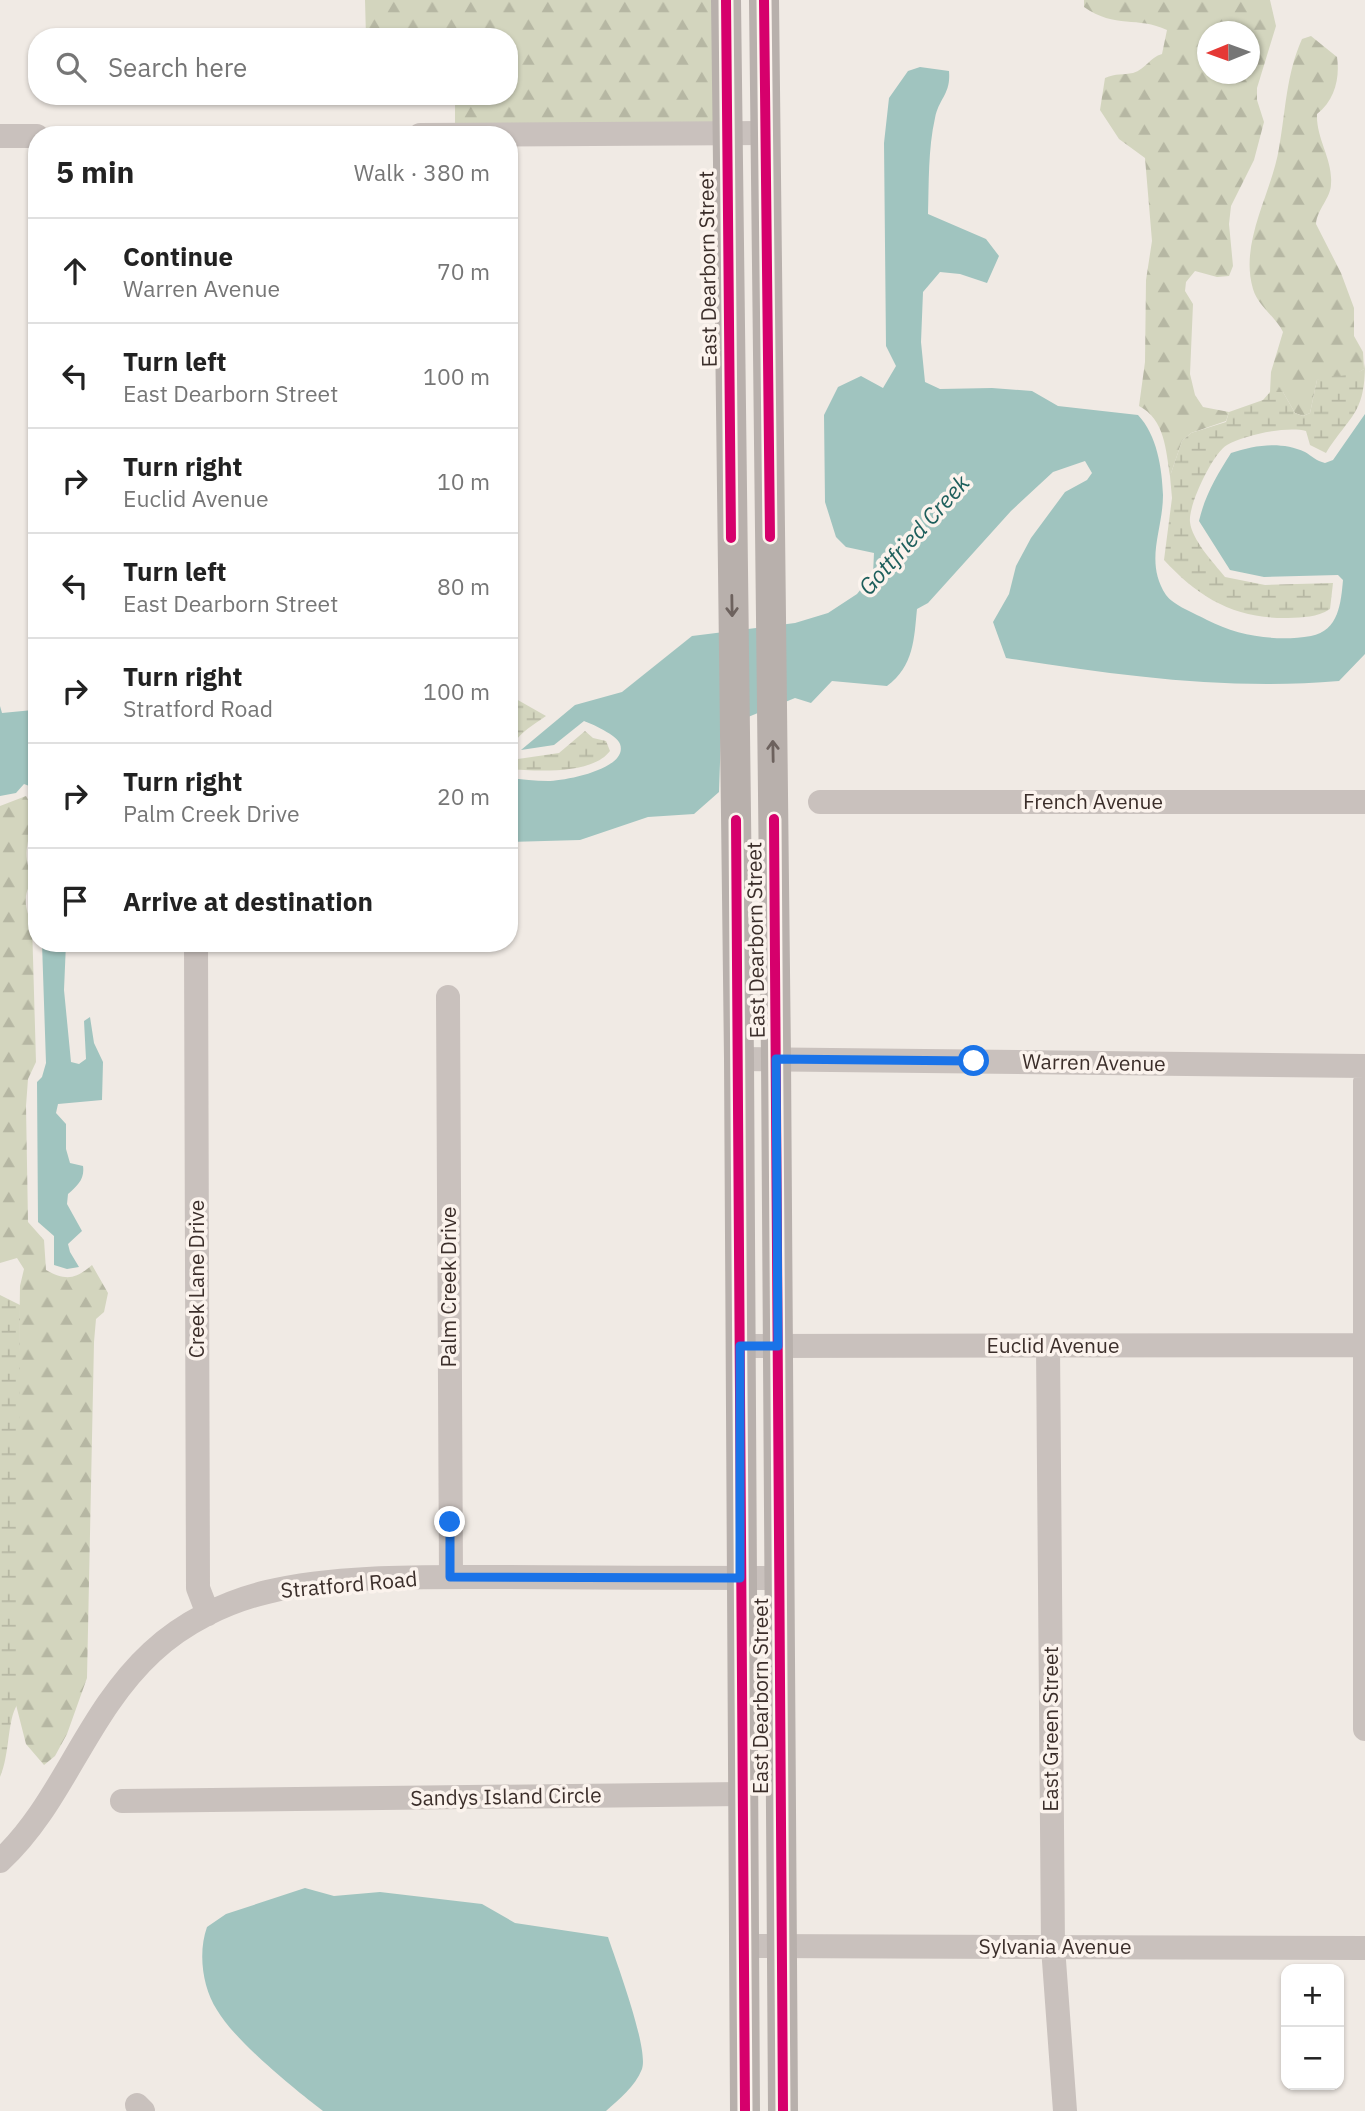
<!DOCTYPE html>
<html lang="en">
<head>
<meta charset="utf-8">
<style>
  :root { --surface:#fff; --page:#f2f2f2; --text:#222; --muted:#767676; --line:#e0e0e0 }
  body { margin:0; font-family:"IBM Plex Sans",sans-serif; background:var(--page); color:var(--text) }
  .controls { position:absolute; right:21px; bottom:21px; display:grid; overflow:hidden; border-radius:14px; box-shadow:0 2px 5px #0004 }
  .controls button { width:63px; height:63px; display:grid; place-items:center; padding:0; border:0; border-bottom:2px solid var(--line); background:var(--surface); color:var(--text); font:35px sans-serif }
  .compass { position:absolute; left:1197px; top:21px; width:63px; height:63px; border-radius:50%; background:var(--surface); box-shadow:0 2px 5px #0004; rotate:269deg }
  .stop { position:absolute; width:21px; height:21px; margin:-16px; border:5px solid #1a73e8; border-radius:50%; background:#fff }
  .stop.end { background:#1a73e8; border-color:#fff; box-shadow:0 2px 7px #0008 }
  .list { margin:0; padding:0; list-style:none }
  h2 { display:flex; justify-content:space-between; align-items:center; height:91px; margin:0; padding:0 28px; font-size:30px }
  h2 small { font-size:23px; font-weight:400; color:var(--muted) }
  .list li { display:grid; grid-template-columns:46px 1fr auto; gap:21px; align-items:center; box-sizing:border-box; height:105px; padding:0 28px; border-top:2px solid var(--line) }
  .list b { display:block; font-size:26px; white-space:nowrap }
  .list p { margin:0; font-size:23px; white-space:nowrap; color:var(--muted) }
  .list em { font-size:23px; font-style:normal; color:var(--muted) }
  .icon { flex:none; width:38px; height:38px; fill:none; stroke:currentColor; stroke-width:2; stroke-linecap:round; stroke-linejoin:round }
  .map { position:relative; flex:none; width:1365px; height:2111px; overflow:hidden }
  .search { position:absolute; background:var(--surface); box-shadow:0 2px 5px #0004; left:28px; top:28px; width:490px; height:77px; display:flex; align-items:center; gap:18px; box-sizing:border-box; padding:0 24px; border-radius:28px; color:var(--muted); font-size:26px }
  .panel { position:absolute; background:var(--surface); box-shadow:0 2px 5px #0004; left:28px; top:126px; width:490px; height:826px; border-radius:28px }
  .map>svg:first-child { display:block }
  .forest { fill:url(#forest-firs); fill-rule:evenodd }
  .wetland { fill:url(#wetland-marsh) }
  .water { fill:#a0c4bf }
  .lines { fill:none; stroke-linecap:round; stroke-linejoin:round }
  .minor { stroke:#c9c1bd; stroke-width:24 }
  .major { stroke:#b8b0ac; stroke-width:30 }
  .cycleway-casing { stroke:#fbf3ed; stroke-width:15 }
  .cycleway { stroke:#d6006c; stroke-width:10 }
  .oneway { stroke:#6d625e }
  .route { stroke:#1a73e8; stroke-width:9 }
  .labels { text-anchor:middle; stroke-width:7; stroke-linejoin:round; paint-order:stroke }
  .street-label { font-size:21px; fill:#3b2e2a; stroke:#fbf3ed }
  .water-label { font-size:23px; font-style:italic; fill:#1e5f5c; stroke:#fbf3ed }
</style>
</head>
<body>
<div class="map">
<svg width="1365" height="2111" viewBox="0 0 1365 2111">
  <defs>
    <pattern id="forest-firs" width="22" height="20" patternUnits="userSpaceOnUse" patternTransform="scale(1.75)"><rect width="22" height="20" fill="#d3d5be"/><path d="M5 1l3.5 6h-7zM16 11l3.5 6h-7z" fill="#b6b7a3"/></pattern>
    <pattern id="wetland-marsh" width="20" height="14" patternUnits="userSpaceOnUse" patternTransform="scale(1.75)"><rect width="20" height="14" fill="#d3d5be"/><path d="M1 5h8M5 5V1M11 12h8M15 12V8" fill="none" stroke="#b6b7a3"/></pattern>
  </defs>
  <rect width="100%" height="100%" fill="#f0eae4"/>
  <!-- forest -->
  <path class="forest" d="M365 0H714V137L455 135V101L366 100V96H509V37H366Z
    M1084 0H1270L1276 26 1257 88V100L1264 122 1254 160 1231 206 1229 224 1233 266 1229 276 1217 277 1195 271 1186 282 1185 291 1193 304 1190 374 1195 395 1203 407 1229 412 1226 421 1191 433 1182 441 1170 476C1166 451 1165 419 1139 406L1145 362 1146 280 1152 241 1145 158 1119 139 1100 110 1105 78C1116 73 1123 75 1133 73 1146 69 1150 57 1162 54L1167 30C1138 16 1115 29 1084 7ZM1208 32H1250V74H1208Z
    M1311 36 1337 57C1340 78 1335 100 1317 114 1316 139 1333 159 1331 184 1331 198 1317 209 1316 224L1341 273 1354 308V336L1363 352 1364 369 1353 376 1317 380 1310 413 1303 416 1295 413 1283 392H1270L1271 372 1283 332C1275 316 1258 306 1253 289 1239 242 1272 193 1279 148 1286 109 1286 75 1302 39Z
    M26 796C38 817 30 827 27 847 25 859 29 870 33 881 22 893 25 910 32 923L36 1062 28 1079 26 1106 28 1222 44 1240 46 1270C67 1282 77 1278 92 1265L108 1293 104 1312 96 1319 94 1342 87 1678 67 1734 55 1756 44 1765 26 1744 14 1697 20 1286 24 1269 17 1258 0 1263V806Z"/>
  <!-- wetland -->
  <path class="wetland" d="M1365 363C1365 414 1351 414 1326 453L1310 445 1306 431C1286 426 1245 435 1227 445 1213 453 1188 505 1190 522 1192 540 1213 562 1225 577L1265 585 1333 583 1330 609C1316 618 1304 617 1288 618 1235 619 1199 598 1164 560L1172 498 1170 476 1182 441 1191 433 1226 422 1229 412 1263 400 1270 392H1283L1295 413 1303 416 1310 413 1317 380C1334 373 1349 379 1364 369Z
    M509 695 546 716C534 725 508 738 513 756L518 759 559 753 585 731 593 738 606 741 610 751C592 775 536 771 509 769Z
    M0 1295 20 1305 17 1705C7 1721 10 1754 0 1777Z"/>
  <!-- water -->
  <path class="water" d="M920 67 949 71C951 94 939 98 935 118 928 149 929 183 928 214L986 239 999 256 987 283 960 274 940 272 923 292 921 342 925 382 940 389 992 388 1032 391 1058 406 1138 415C1157 435 1162 468 1163 495 1163 531 1144 561 1166 595 1173 605 1196 614 1207 620 1238 636 1276 642 1311 636 1339 631 1341 602 1343 580L1338 575 1264 577 1230 570 1199 521C1205 495 1217 475 1231 453 1255 445 1281 441 1305 452 1312 456 1316 461 1325 463L1333 460 1365 414V654L1339 681C1226 691 1117 675 1006 658L993 622 1009 594 1016 566 1031 538 1065 492 1087 480 1092 473 1085 461 1053 472 1011 511 928 603 917 609C914 639 914 666 887 686L832 681 811 703 795 698 731 724 721 733 719 792 694 814 648 817 580 840 509 842V778C522 779 535 781 548 781 564 781 629 769 620 744 617 735 592 724 584 721L554 745 521 750 575 705 622 692 692 636 795 623 828 613 857 594 873 574 874 553 846 547 836 537 825 502 824 415 838 387 861 376 883 388 896 366 886 346 884 143 889 98 908 71Z
    M37 703V795L32 787 24 784 16 793 0 796V706L2 713 33 710Z
    M42 943H66L64 990 71 1062 79 1064 86 1059 84 1021 90 1017 94 1043 103 1062 102 1100 58 1104 56 1113 66 1124V1149L70 1163 83 1166C85 1179 77 1186 68 1194L67 1204 82 1231 68 1244 70 1252 79 1267 67 1269 54 1265V1236L38 1222 37 1082 42 1077 46 1063Z
    M305 1888 334 1896 380 1892 482 1904 515 1923 608 1937C616 1961 649 2049 642 2069 635 2087 619 2099 606 2111H323C294 2089 235 2041 217 2010 202 1987 198 1952 207 1927L226 1914Z"/>
  <g class="lines">
    <!-- minor -->
    <path class="minor" d="M420 135 765 133
      M0 136H37
      M820 802H1365
      M196 943 198 1588 208 1614
      M448 997 451 1577
      M739 1059 1365 1066
      M1365 1082V1729
      M740 1346 1365 1345
      M1048 1346 1053 1947 1065 2111
      M122 1801 742 1794
      M0 1861C63 1803 85 1714 152 1652 183 1623 225 1602 267 1592 337 1575 427 1577 499 1577 592 1578 686 1578 779 1578
      M744 1946 1365 1948
      M137 2105 143 2111"/>
    <!-- major -->
    <path class="major" d="M726 0 739 1059 745 2111
      M764 0 776 1059 783 2111"/>
    <defs>
      <path id="cycleway" d="M726 0 731 538
        M764 0 770 537
        M774 819 783 2111
        M736 820 745 2111"/>
    </defs>
    <!-- cycleway casing -->
    <use href="#cycleway" class="cycleway-casing"/>
    <!-- cycleway -->
    <use href="#cycleway" class="cycleway"/>
  </g>
  <!-- one-way arrows -->
  <defs><path id="oneway-shaft" d="M-6 0H5M1.5-3L5.5 0L1.5 3" fill="none" stroke-width="1.6" stroke-linecap="round" stroke-linejoin="round" transform="scale(1.75)"/></defs>
  <g class="oneway">
    <use href="#oneway-shaft" transform="translate(732 606) rotate(89)"/>
    <use href="#oneway-shaft" transform="translate(773 751) rotate(-91)"/>
  </g>
  <g class="lines">
    <!-- route -->
    <path class="route" d="M450 1522V1577L740 1578V1346H778L776 1059 974 1061"/>
  </g>
  <g class="labels">
    <!-- street labels -->
    <g class="street-label">
      <text transform="translate(708 269) rotate(-91)" y="7">East Dearborn Street</text>
      <text x="1093" y="809">French Avenue</text>
      <text transform="translate(756 940) rotate(-91)" y="7">East Dearborn Street</text>
      <text transform="translate(1094 1063) rotate(1)" y="7">Warren Avenue</text>
      <text transform="translate(197 1279) rotate(-90)" y="7">Creek Lane Drive</text>
      <text transform="translate(449 1287) rotate(-90)" y="7">Palm Creek Drive</text>
      <text x="1053" y="1353">Euclid Avenue</text>
      <text transform="translate(349 1585) rotate(-5)" y="7">Stratford Road</text>
      <text transform="translate(761 1696) rotate(-90)" y="7">East Dearborn Street</text>
      <text transform="translate(1051 1729) rotate(-90)" y="7">East Green Street</text>
      <text transform="translate(506 1797) rotate(-1)" y="7">Sandys Island Circle</text>
      <text x="1055" y="1954">Sylvania Avenue</text>
    </g>
    <!-- water labels -->
    <g class="water-label">
      <text transform="translate(914 535) rotate(-48)" y="8">Gottfried Creek</text>
    </g>
  </g>
</svg>
<div class="controls">
<button>+</button>
<button>−</button>
</div>
<svg class="compass" viewBox="-18 -18 36 36"><path d="M0-13l5 13h-10z" fill="#e53935"/><path d="M0 13l5-13h-10z" fill="#767676"/></svg>
<div class="stop" style="left:974px;top:1061px"></div>
<div class="stop end" style="left:450px;top:1522px"></div>
<div class="search"><svg class="icon" aria-label="search" viewBox="0 0 24 24"><circle cx="10" cy="10" r="6"/><path d="M15 15l6 6"/></svg>Search here</div>
<section class="panel">
<h2>5 min<small>Walk · 380 m</small></h2>
<ul class="list">
<li><svg class="icon" aria-label="ahead" viewBox="0 0 24 24"><path d="M12 20V5M6 11l6-6 6 6"/></svg><div><b>Continue</b><p>Warren Avenue</p></div><em>70 m</em></li>
<li><svg class="icon" aria-label="left" viewBox="0 0 24 24"><path d="M17 20v-9H6M10 6l-5 5 5 5"/></svg><div><b>Turn left</b><p>East Dearborn Street</p></div><em>100 m</em></li>
<li><svg class="icon" aria-label="right" viewBox="0 0 24 24"><path d="M7 20v-9h11M14 6l5 5-5 5"/></svg><div><b>Turn right</b><p>Euclid Avenue</p></div><em>10 m</em></li>
<li><svg class="icon" aria-label="left" viewBox="0 0 24 24"><path d="M17 20v-9H6M10 6l-5 5 5 5"/></svg><div><b>Turn left</b><p>East Dearborn Street</p></div><em>80 m</em></li>
<li><svg class="icon" aria-label="right" viewBox="0 0 24 24"><path d="M7 20v-9h11M14 6l5 5-5 5"/></svg><div><b>Turn right</b><p>Stratford Road</p></div><em>100 m</em></li>
<li><svg class="icon" aria-label="right" viewBox="0 0 24 24"><path d="M7 20v-9h11M14 6l5 5-5 5"/></svg><div><b>Turn right</b><p>Palm Creek Drive</p></div><em>20 m</em></li>
<li><svg class="icon" aria-label="arrive" viewBox="0 0 24 24"><path d="M6 21V4h12l-3 4 3 4H6"/></svg><div><b>Arrive at destination</b></div></li>
</ul>
</section>
</div>
</body>
</html>
